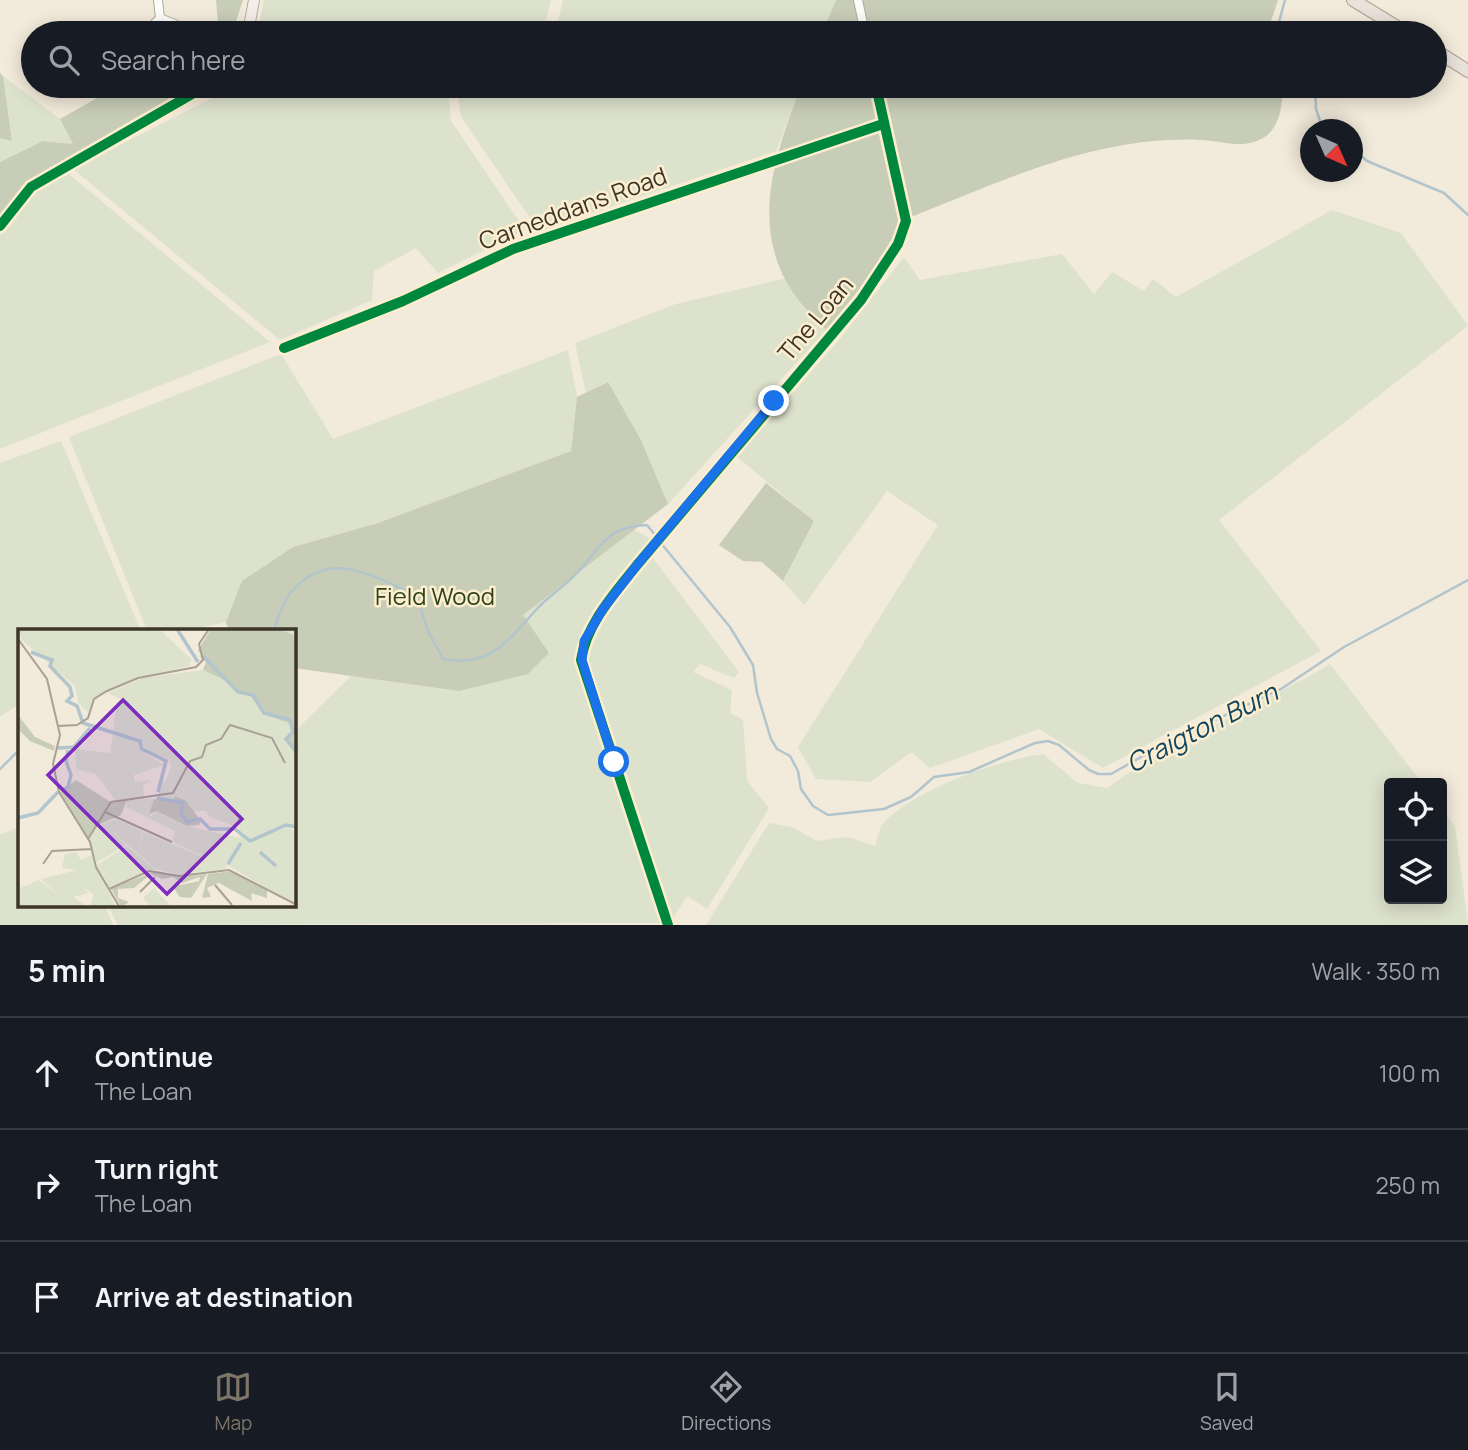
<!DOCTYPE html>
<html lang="en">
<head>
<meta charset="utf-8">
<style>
  :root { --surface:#171b24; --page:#242831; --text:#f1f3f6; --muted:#9ea1a6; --line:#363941; --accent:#7c7568 }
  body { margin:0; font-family:Manrope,sans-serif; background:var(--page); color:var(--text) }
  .controls { position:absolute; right:21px; bottom:21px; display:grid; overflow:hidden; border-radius:7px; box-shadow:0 4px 18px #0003 }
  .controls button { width:63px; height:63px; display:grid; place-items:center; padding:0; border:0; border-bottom:2px solid var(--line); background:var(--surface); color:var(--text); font:35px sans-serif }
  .compass { position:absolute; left:1300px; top:119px; width:63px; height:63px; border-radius:50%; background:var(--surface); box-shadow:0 4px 18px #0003; rotate:135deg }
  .stop { position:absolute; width:21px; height:21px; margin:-16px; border:5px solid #1a73e8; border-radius:50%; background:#fff }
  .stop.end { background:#1a73e8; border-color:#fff; box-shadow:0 2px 7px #0008 }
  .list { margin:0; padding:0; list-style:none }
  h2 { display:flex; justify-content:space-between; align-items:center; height:91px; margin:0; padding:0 28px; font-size:30px }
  h2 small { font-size:23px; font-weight:400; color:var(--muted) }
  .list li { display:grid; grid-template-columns:46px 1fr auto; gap:21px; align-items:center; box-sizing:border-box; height:112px; padding:0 28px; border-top:2px solid var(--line) }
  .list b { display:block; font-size:26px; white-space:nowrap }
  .list p { margin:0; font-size:23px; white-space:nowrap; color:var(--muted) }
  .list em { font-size:23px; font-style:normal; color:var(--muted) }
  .icon { flex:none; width:38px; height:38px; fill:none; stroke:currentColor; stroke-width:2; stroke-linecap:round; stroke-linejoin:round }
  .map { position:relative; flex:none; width:1468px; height:925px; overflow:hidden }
  .search { position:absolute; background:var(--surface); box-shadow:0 4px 18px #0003; left:21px; right:21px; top:21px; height:77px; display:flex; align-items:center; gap:18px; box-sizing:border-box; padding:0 24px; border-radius:38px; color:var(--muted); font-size:26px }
  .sheet { height:427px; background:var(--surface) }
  nav { display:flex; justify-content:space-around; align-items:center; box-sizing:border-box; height:98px; border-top:2px solid var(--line); background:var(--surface); font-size:19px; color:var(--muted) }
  nav a { display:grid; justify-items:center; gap:4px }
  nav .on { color:var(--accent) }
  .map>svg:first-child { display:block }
  .green { fill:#dde2cc }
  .forest { fill:#c8cdb7 }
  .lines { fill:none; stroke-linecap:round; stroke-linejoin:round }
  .stream { stroke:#b2c5cd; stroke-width:2.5 }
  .street-casing { stroke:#b2ab9f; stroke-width:10 }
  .secondary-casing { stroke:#b2ab9f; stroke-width:12 }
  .primary-casing { stroke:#af9f90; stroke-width:14 }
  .street { stroke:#fdfcf9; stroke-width:8 }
  .secondary { stroke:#f3eeea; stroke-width:10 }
  .primary { stroke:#e9e2db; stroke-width:12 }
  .cycleway-casing { stroke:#fdeecf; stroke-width:15 }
  .cycleway { stroke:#00873e; stroke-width:10 }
  .route { stroke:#1a73e8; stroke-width:9 }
  .labels { text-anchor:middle; stroke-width:5; stroke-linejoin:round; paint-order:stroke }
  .street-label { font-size:24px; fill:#3c362a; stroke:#fdeecf }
  .park-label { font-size:24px; fill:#2c4318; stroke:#fdeecf }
  .water-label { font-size:26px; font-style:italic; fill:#0e4561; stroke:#fdeecf }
  .inset-river { fill:none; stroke:#b2c5cd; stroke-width:3.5 }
  .inset-road { fill:none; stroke:#a9a294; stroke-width:2 }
  .view { fill:#7b2cbf; fill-opacity:0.15; stroke:#7b2cbf; stroke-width:3.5 }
  .inset-edge { fill:none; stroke:#3c362a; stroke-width:3.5 }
</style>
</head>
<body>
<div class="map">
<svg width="1468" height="925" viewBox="0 0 1468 925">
  <rect width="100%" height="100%" fill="#f2eada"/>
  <!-- green -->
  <path class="green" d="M264 0H551L543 33H252L259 24Z
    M563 0H836L823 33H555Z
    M3 76 60 119 73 144 43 141 0 162V138L12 140Z
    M217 86H448L451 121 525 230 438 273 416 248 374 271 372 300 280 340 73 169 214 97Z
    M456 86H801L776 151 539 231 461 117Z
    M69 174 270 342 0 449V235L35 189Z
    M1332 210 1401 233 1468 326 1219 520 1321 651 1103 768 1039 729 930 768 911 752 871 782 816 779 798 747 938 525 887 491 804 605 783 581 814 521 737 457 839 340 904 257 920 280 1062 254 1094 294 1112 272 1144 291 1153 279 1176 297Z
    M787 278 796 296 826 330 668 504 641 440 607 382 586 393 575 343 676 304Z
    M568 350 577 397 571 451 378 523 293 547 243 581 226 622 187 631H147L69 437 281 354 333 439Z
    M61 441 141 631H19V704L0 717V463Z
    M634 530 652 539 584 627 576 653 662 923 118 925 108 906H294V732L351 676 459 691 523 615Z
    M652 557 739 672 734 678 700 664 693 672 732 690 730 713 743 720 747 781 769 808 707 909 687 896 670 923 587 657C595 617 627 588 652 557Z
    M1330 664 1422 783H1389V899H1442V809L1455 826 1468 925H706L769 823 792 827 817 841 848 837 875 846C878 838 879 826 885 821 919 788 997 760 1043 754L1078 783 1107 788C1176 738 1257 708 1330 664Z
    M19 827V906H105L113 925H0V835Z"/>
  <!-- forest -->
  <path class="forest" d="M216 0H243L232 33H213L218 24Z
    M836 0H1278L1267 33H822Z
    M0 73 3 76 12 141 0 138Z
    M118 86H191L22 187 0 216V162L43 141 73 144 60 119Z
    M801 86H1281C1284 103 1280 128 1263 138 1241 150 1225 141 1201 140 1183 139 1161 140 1143 142 1057 153 980 190 901 221L876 269 826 330C816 319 805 309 797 298 747 231 775 155 801 86Z
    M608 382 641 440 668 504 523 615 549 653 528 674 459 691 294 668V631H229L226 622 242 581 293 547 378 523 571 451 577 397Z
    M766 483 814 521 783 581 762 562 743 561 719 545Z"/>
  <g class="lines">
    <!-- stream -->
    <path class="stream" d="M1276 33 1285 0
      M1315 86 1316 109 1323 130
      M1352 148 1367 161 1444 193 1468 215
      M660 542 730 627 753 665 757 693 771 739 777 749 790 756 798 771 801 789 813 806 828 815 884 809 911 797 934 777 969 772 1035 743 1048 741 1059 745 1089 770 1098 774H1111L1164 744 1281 689 1344 647 1468 580
      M273 631C278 619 283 601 292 591 331 547 373 577 416 595L429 633 443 659C491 668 507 641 536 610 548 596 564 587 576 574 602 547 605 526 647 525L656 536
      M0 769 19 750"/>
    <defs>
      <path id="street" d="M158 0 160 18 177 25
        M858 0 865 33
        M152 26 160 18
        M284 348 403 301 513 249 883 124
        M668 925 581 660C587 623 614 594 637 565L861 300 898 244 906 221 876 86"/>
      <path id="secondary" d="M244 33 249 27 254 0
        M0 226 31 187 206 86"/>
      <path id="primary" d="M1353 0 1407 33
        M1435 50 1468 71"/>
    </defs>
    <!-- street casing -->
    <use href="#street" class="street-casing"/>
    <!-- secondary casing -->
    <use href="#secondary" class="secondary-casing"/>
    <!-- primary casing -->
    <use href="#primary" class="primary-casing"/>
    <!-- street -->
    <use href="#street" class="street"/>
    <!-- secondary -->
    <use href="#secondary" class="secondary"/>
    <!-- primary -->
    <use href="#primary" class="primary"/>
    <defs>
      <path id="cycleway" d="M0 226 31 187 206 86
        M284 348 403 301 513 249 883 124
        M668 925 581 660C587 623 614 594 637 565L861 300 898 244 906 221 876 86"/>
    </defs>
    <!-- cycleway casing -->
    <use href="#cycleway" class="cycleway-casing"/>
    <!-- cycleway -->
    <use href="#cycleway" class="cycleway"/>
  </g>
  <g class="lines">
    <!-- route -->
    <path class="route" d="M614 762 582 660 584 641 603 609 637 565 774 401"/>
  </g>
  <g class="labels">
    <!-- street labels -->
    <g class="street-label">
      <text transform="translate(573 209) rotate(-20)" y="8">Carneddans Road</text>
      <text transform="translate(816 319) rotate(-50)" y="8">The Loan</text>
    </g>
    <!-- park labels -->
    <g class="park-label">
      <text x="435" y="605">Field Wood</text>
    </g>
    <!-- water labels -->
    <g class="water-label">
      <text transform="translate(1202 728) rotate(-27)" y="9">Craigton Burn</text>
    </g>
  </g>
  <!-- overview -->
  <g transform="translate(18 629)">
    <rect width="278" height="278" fill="#f2eada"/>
    <path d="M0 0H141L173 30 171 37 127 47 79 67 70 83 61 75 57 57 4 11ZM193 0H278V188L276 199 266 196 248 206 269 198 278 202V276L209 236 207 240 161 246 138 240 95 203 108 216 78 234 71 209 78 198 98 190 124 202 121 220 125 203 199 234 155 213 157 202 108 178 109 171 136 170 132 188 139 182 169 197 222 209 221 199 192 188 188 182H175L168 172 140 170 143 150 147 154 153 137 151 131 128 121 123 111 95 103 98 80 105 71 90 64 125 49 185 41 188 33 181 28ZM95 105 122 113 124 122 146 136 116 146 117 153 133 151 125 157 126 168 97 171 78 145 58 140 57 120 92 124ZM109 217 137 240 91 258 79 236ZM58 223 63 231 74 226 98 279 72 277 76 266 65 258 70 264 55 268 70 278H0V260L21 251 42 267 23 250 59 241 44 239 47 225ZM136 259 152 276 151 278H134L125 269Z" fill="#dde2cc"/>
    <path d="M193 0H261L278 7V126L266 110 275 101 274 95 245 85 232 66 219 64 209 52 185 41 188 33 180 21ZM0 86 17 108 37 117 36 122 12 112 0 100ZM58 151 94 174 109 171 103 186 78 197 70 208 42 163ZM157 167 168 172 183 192 181 196 169 197 139 182 131 185 136 170 156 173ZM139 242 162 248 189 245 173 269 162 268 155 258 159 252 162 256 173 254 181 252 182 248 164 254 155 248 144 250 133 245 116 259 100 260V269L111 273 103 278 93 259ZM215 242 249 261V269L233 264 234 272 201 254 189 259 193 268 184 269 190 245Z" fill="#c8cdb7"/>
    <path class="inset-river" d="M159 0 180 33M13 23 34 31 32 37 52 58 54 67 49 72 59 77 65 94 122 112 124 120 148 132 140 163M185 27 220 63 235 66 246 84 272 91 275 103 268 110 279 123M40 119 56 118 72 99M43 162 50 158 53 146 48 132 50 121M139 169 165 174 163 183 169 193 182 190 192 200H217L232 212 268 196 279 198M0 189 20 184 40 163M242 223 258 237M210 235 223 214"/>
    <path class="inset-road" d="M0 10 29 50 42 106 35 135 41 163 72 213 78 238 102 279M40 97 59 96 70 89 76 70 89 62 120 49 178 38 185 31 181 15 191 0M87 183 154 213M70 210 93 173 155 164 172 132 184 128 188 116 203 110 212 96 254 109 267 134M25 235 34 222 74 220M197 256 214 276M91 260 131 242 161 247 211 241 279 276M122 263 137 248"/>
    <path class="view" d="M105 71 224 190 149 265 30 146Z"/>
    <rect width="278" height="278" class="inset-edge"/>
  </g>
</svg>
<div class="controls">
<button><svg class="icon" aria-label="locate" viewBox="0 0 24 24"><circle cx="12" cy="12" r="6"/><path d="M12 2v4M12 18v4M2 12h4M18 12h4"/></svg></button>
<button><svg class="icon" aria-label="layers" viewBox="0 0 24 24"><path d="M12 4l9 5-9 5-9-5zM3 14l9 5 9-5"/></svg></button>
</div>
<svg class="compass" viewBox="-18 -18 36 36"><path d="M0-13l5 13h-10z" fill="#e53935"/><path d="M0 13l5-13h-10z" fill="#9ea1a6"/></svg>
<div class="stop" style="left:614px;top:762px"></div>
<div class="stop end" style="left:774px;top:401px"></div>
<div class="search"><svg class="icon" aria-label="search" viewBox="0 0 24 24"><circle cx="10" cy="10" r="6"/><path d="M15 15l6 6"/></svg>Search here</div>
</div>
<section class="sheet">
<h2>5 min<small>Walk · 350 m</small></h2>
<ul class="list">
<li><svg class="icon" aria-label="ahead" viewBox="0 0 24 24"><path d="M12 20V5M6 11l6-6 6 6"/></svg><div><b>Continue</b><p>The Loan</p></div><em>100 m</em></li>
<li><svg class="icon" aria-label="right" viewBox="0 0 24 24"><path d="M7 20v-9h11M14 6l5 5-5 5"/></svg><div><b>Turn right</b><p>The Loan</p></div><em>250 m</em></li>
<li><svg class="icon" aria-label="arrive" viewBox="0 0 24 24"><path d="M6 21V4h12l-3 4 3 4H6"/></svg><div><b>Arrive at destination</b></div></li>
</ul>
</section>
<nav>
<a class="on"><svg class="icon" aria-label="map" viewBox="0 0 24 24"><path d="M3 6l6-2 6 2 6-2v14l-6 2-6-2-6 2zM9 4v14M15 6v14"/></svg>Map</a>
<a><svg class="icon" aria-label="directions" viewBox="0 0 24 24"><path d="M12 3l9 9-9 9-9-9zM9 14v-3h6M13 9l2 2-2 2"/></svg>Directions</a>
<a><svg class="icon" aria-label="saved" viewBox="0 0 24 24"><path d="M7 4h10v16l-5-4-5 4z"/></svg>Saved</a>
</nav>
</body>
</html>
